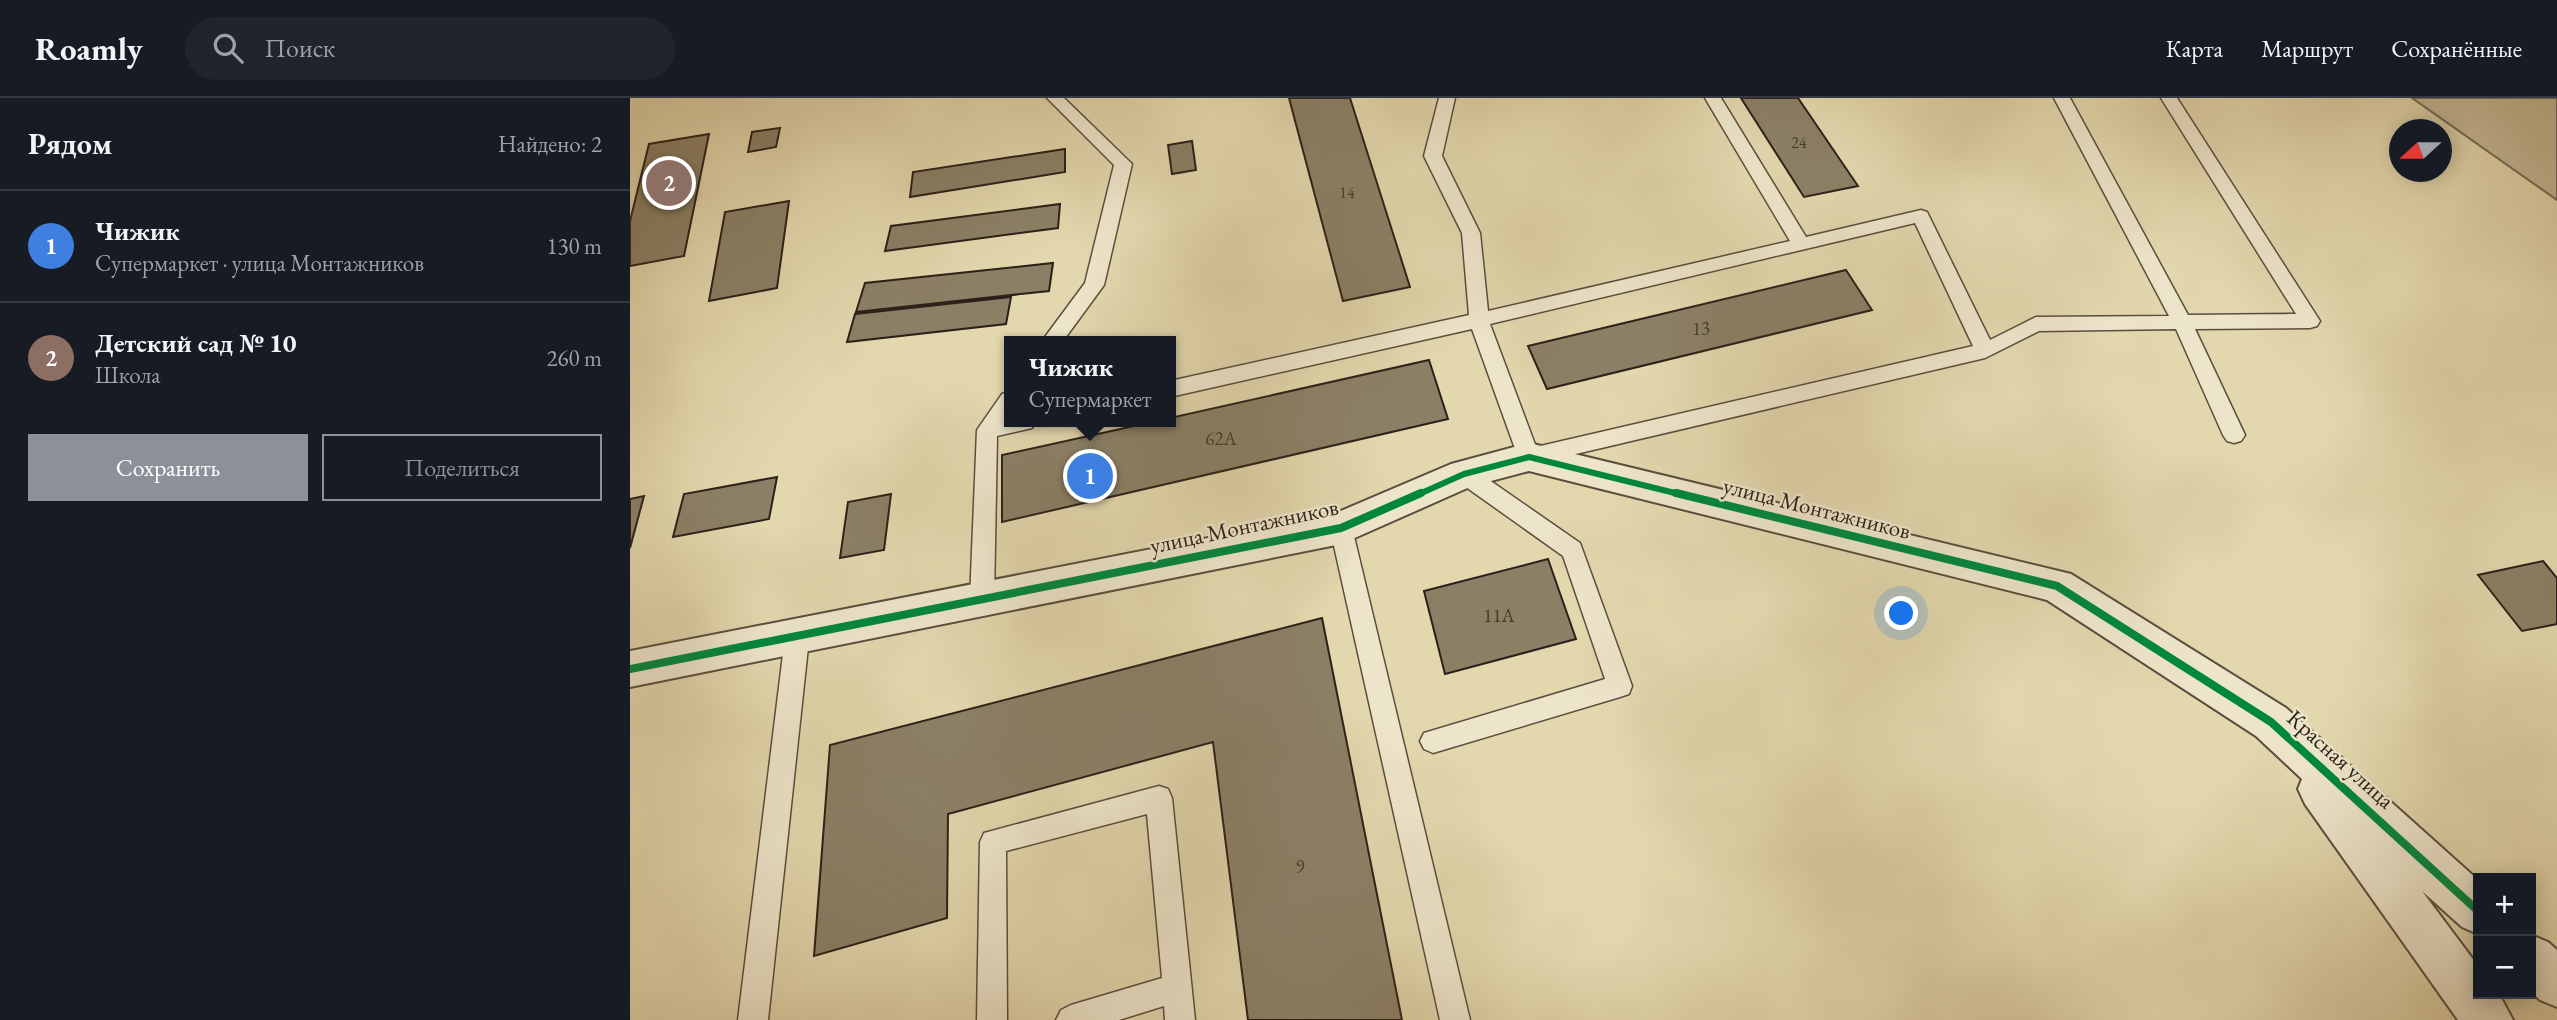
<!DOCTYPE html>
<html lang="ru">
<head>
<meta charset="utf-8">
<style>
  :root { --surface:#171b24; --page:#20242c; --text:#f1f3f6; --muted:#9ea1a6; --line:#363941; --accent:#8c9099 }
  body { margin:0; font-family:"EB Garamond",serif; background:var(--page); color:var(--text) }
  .controls { position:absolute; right:21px; bottom:21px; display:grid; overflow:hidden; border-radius:0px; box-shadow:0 4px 18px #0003 }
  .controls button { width:63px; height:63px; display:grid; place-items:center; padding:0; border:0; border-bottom:2px solid var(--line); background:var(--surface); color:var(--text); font:35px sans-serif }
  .compass { position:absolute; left:1759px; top:21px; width:63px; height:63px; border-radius:50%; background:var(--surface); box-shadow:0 4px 18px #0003; rotate:249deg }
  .you { position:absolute; left:1272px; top:516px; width:24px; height:24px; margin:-18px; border:5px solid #fff; border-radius:50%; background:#1a73e8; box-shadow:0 0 0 10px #1a73e833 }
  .badge { display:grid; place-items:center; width:46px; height:46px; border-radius:50%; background:var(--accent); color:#fff; font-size:23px; font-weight:700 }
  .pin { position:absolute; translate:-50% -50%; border:4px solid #fff; box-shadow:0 2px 7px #0006 }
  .popup { position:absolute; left:374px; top:238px; width:172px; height:91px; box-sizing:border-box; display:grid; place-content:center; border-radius:0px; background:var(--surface); filter:drop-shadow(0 2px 5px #0005); font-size:23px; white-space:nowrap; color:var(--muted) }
  .popup b { font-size:26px; color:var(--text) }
  .popup::after { content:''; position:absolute; left:50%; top:100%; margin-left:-14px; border:14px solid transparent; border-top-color:var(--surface) }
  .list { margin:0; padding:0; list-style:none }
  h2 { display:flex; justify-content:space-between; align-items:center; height:91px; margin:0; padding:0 28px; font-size:30px }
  h2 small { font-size:23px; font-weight:400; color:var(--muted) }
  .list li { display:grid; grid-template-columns:46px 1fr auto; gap:21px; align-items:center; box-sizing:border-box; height:112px; padding:0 28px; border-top:2px solid var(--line) }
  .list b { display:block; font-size:26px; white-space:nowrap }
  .list p { margin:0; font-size:23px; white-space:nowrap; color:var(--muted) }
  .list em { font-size:23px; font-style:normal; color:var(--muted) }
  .actions { display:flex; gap:14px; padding:21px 28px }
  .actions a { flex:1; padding:16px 0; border:2px solid var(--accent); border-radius:0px; text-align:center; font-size:24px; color:var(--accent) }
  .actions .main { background:var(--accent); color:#fff }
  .icon { flex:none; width:38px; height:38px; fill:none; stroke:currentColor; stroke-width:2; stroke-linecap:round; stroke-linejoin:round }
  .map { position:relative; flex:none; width:1927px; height:922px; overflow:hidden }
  header { display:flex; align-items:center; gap:42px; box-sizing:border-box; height:98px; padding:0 35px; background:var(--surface); border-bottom:2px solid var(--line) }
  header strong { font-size:33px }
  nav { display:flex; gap:38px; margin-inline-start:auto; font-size:24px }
  .search { width:490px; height:63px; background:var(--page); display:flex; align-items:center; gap:18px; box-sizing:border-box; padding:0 24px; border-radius:38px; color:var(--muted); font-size:26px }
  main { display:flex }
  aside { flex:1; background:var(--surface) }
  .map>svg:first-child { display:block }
  .green { fill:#c4b894; stroke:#786c57; stroke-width:2 }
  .building { fill:#8b8066; stroke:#2c211a; stroke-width:2 }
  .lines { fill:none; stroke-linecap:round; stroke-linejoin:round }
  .lane-casing { stroke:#5a4e3f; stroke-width:3 }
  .street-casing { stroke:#5a4e3f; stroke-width:4 }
  .lane { fill:#ede5ca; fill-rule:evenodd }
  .street { fill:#ede5ca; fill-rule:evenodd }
  .cycleway-far1-casing { stroke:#ede5ca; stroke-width:10 }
  .cycleway-casing { stroke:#ede5ca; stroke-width:12 }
  .cycleway-far1 { stroke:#00873e; stroke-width:6 }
  .cycleway { stroke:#00873e; stroke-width:8 }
  .labels { text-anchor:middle; stroke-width:5; stroke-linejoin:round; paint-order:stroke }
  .far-number-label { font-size:16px; fill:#44392d }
  .number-label { font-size:19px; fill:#44392d }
  .street-label { font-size:23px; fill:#2c211a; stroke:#ede5ca }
</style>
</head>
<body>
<header>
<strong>Roamly</strong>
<div class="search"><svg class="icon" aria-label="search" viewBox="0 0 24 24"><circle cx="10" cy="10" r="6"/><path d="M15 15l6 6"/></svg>Поиск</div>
<nav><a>Карта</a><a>Маршрут</a><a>Сохранённые</a></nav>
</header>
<main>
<aside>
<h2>Рядом<small>Найдено: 2</small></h2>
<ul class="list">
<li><span class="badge" style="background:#3f7fe0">1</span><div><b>Чижик</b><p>Супермаркет · улица Монтажников</p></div><em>130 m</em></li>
<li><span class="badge" style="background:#8d6e63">2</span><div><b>Детский сад № 10</b><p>Школа</p></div><em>260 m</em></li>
</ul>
<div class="actions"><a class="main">Сохранить</a><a>Поделиться</a></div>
</aside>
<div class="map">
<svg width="1927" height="922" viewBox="0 0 1927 922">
  <rect width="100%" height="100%" fill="#e3d7ad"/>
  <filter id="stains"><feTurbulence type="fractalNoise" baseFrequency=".00286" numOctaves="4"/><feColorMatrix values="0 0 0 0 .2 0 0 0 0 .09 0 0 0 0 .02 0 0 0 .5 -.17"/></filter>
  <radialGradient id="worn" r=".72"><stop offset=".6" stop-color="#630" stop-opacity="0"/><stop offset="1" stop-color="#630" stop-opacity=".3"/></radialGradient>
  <!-- green -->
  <path class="green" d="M1782 0H1927V102Z"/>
  <!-- building -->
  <path class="building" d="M659 0H720L780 189 713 203Z
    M1111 0H1168L1228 88 1174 99Z
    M150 30 146 49 118 54 122 34Z
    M79 36 54 158 0 168V123L19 46Z
    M562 43 566 72 542 76 538 47Z
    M435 51V74L280 99 283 74Z
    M159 103 147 190 79 203 95 114Z
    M430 106 428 130 255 153 261 128Z
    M423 165 419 193 226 214 235 185Z
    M1216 172 1242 212 917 291 898 248Z
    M381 199 376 226 217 244 225 216Z
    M799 262 818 321 372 424V357L522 324H540V320Z
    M147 379 139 421 43 439 54 396Z
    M261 396 254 452 210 460 218 404Z
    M14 398 0 450V401Z
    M918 461 946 541 815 576 794 493Z
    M1913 463 1927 480V526L1892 533 1848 477Z
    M692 520 772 922H618L583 644 318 716 317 820 184 858 200 647Z"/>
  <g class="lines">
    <defs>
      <path id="lane" d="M417 0H434L502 66 474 187 433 243H412L455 185 484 67Z
        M809 0H825L812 58 850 135 858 213 1160 143 1075 0H1091L1176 139 1291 112 1297 114 1360 242 1406 219 1539 218 1424 0H1440L1558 217 1666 216 1531 0H1547L1690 223 1687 228 1680 230 1565 231 1615 337 1611 343 1604 345 1597 343 1593 337 1546 231 1409 233 1355 260 899 367 891 365 888 359 842 231 540 299V283L839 217 832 135 794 58ZM1285 125 1343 248 906 349 860 226Z
        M379 294V324H405L402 330 367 338 364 502 360 509 352 512 344 509 340 502 347 332 372 296Z
        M834 367 842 370 950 445 1002 588 999 596 990 599 803 655 794 651 790 643 794 635 975 581 933 458 826 382 823 376 826 370Z
        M711 421 719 424 722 430 840 922H810L700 430 703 424Z
        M167 530 175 533 179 540 138 922H108L155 540 159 533Z
        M529 688 538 691 542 700 565 922H535L534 908 489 922H426L431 912 441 907 532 880 517 716 376 753 377 922H347L350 744 354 735Z"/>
      <path id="street" d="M899 345 1441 476 1656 610 1848 782V836L1832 829 1792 793 1848 868V896H1869L1883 922H1828L1675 706 1668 691 1672 681 1626 638 1417 502 899 373 842 388 711 446 0 589V553L706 415 821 366Z
        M1901 837 1918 844 1927 852V909L1910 902 1901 893Z"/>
    </defs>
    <!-- lane casing -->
    <use href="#lane" class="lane-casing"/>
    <!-- street casing -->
    <use href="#street" class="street-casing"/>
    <!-- lane -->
    <use href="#lane" class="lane"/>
    <!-- street -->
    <use href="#street" class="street"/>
    <defs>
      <path id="cycleway-far1" d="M787 397 834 376 899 359 1053 397"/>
      <path id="cycleway" d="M1046 395 1427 488 1641 624 1848 813
        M0 571 711 430 791 395"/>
    </defs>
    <!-- cycleway-far1 casing -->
    <use href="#cycleway-far1" class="cycleway-far1-casing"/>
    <!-- cycleway casing -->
    <use href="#cycleway" class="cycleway-casing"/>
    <!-- cycleway-far1 -->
    <use href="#cycleway-far1" class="cycleway-far1"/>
    <!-- cycleway -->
    <use href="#cycleway" class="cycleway"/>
  </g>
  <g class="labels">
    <!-- far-number labels -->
    <g class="far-number-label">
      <text x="1169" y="50">24</text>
      <text x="717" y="100">14</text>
    </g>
    <!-- number labels -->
    <g class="number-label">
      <text x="1071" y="237">13</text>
      <text x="591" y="347">62А</text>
      <text x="869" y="524">11А</text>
      <text x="670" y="775">9</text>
    </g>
    <!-- street labels -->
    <g class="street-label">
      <text transform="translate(1187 410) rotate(14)" y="8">улица Монтажников</text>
      <text transform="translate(614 428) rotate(-12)" y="8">улица Монтажников</text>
      <text transform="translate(1711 661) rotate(42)" y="8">Красная улица</text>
    </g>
  </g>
  <rect width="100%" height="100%" filter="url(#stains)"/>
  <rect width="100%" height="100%" fill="url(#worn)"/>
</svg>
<div class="controls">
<button>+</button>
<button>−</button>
</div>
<svg class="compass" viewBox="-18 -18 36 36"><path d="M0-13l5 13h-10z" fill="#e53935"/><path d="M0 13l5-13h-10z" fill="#9ea1a6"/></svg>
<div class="you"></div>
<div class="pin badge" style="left:460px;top:378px;background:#3f7fe0">1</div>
<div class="popup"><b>Чижик</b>Супермаркет</div>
<div class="pin badge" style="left:39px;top:85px;background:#8d6e63">2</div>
</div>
</main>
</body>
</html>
